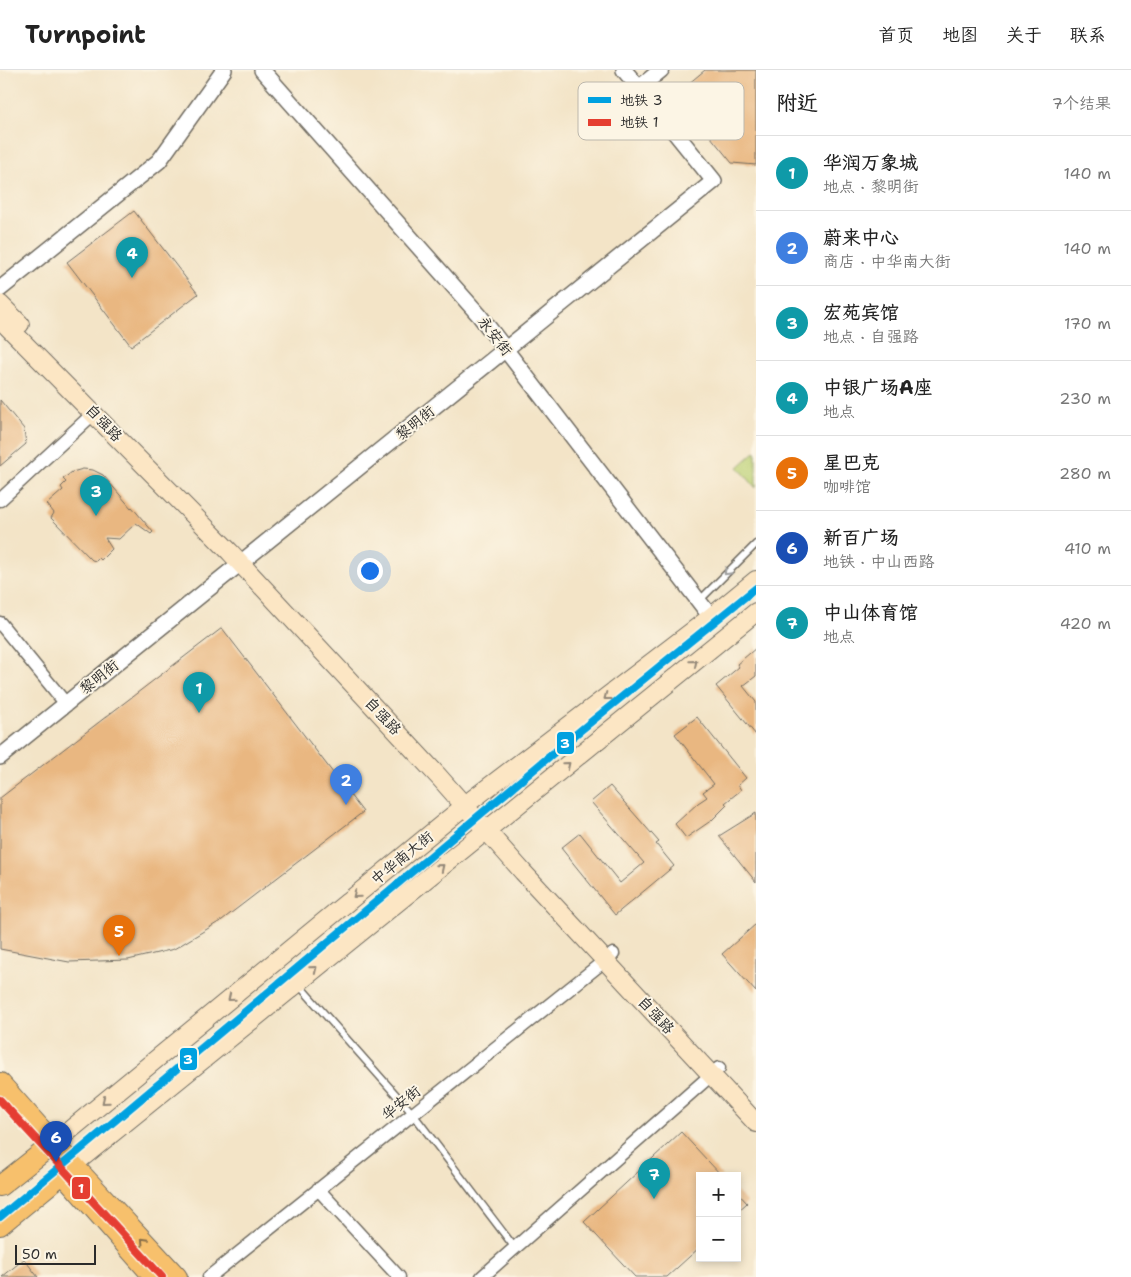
<!DOCTYPE html>
<html lang="zh">
<head>
<meta charset="utf-8">
<style>
  :root { --surface:#fff; --page:#f6f6f6; --text:#222; --muted:#767676; --line:#e0e0e0; --accent:#d1495b }
  body { margin:0; font-family:"Shantell Sans","LXGW WenKai TC",sans-serif; background:var(--page); color:var(--text) }
  .controls { position:absolute; right:15px; bottom:15px; display:grid; overflow:hidden; border-radius:0px; box-shadow:0 2px 8px #0003 }
  .controls button { width:45px; height:45px; display:grid; place-items:center; padding:0; border:0; border-bottom:1px solid var(--line); background:var(--surface); color:var(--text); font:25px sans-serif }
  .scale { position:absolute; left:15px; bottom:12px; width:81px; box-sizing:border-box; padding-left:5px; border:2px solid #2b2b2b; border-top:0; font-size:14px; line-height:18px; white-space:nowrap; color:#2b2b2b; -webkit-text-stroke:4px #fcf5e5; paint-order:stroke }
  .you { position:absolute; left:369px; top:500px; width:18px; height:18px; margin:-12px; border:4px solid #fff; border-radius:50%; background:#1a73e8; box-shadow:0 0 0 8px #1a73e833 }
  .badge { display:grid; place-items:center; width:32px; height:32px; border-radius:50%; background:var(--accent); color:#fff; font-size:16px; font-weight:700 }
  .pin { position:absolute; translate:-50% -41px; filter:drop-shadow(0 1px 2px #0008) }
  .pin::after { content:''; position:absolute; top:26px; width:18px; height:15px; background:inherit; clip-path:polygon(0 0,100% 0,50% 100%) }
  .list { margin:0; padding:0; list-style:none }
  h2 { display:flex; justify-content:space-between; align-items:center; height:65px; margin:0; padding:0 20px; font-size:21px }
  h2 small { font-size:16px; font-weight:400; color:var(--muted) }
  .list li { display:grid; grid-template-columns:32px 1fr auto; gap:15px; align-items:center; box-sizing:border-box; height:75px; padding:0 20px; border-top:1px solid var(--line) }
  .list b { display:block; font-size:19px; white-space:nowrap }
  .list p { margin:0; font-size:16px; white-space:nowrap; color:var(--muted) }
  .list em { font-size:16px; font-style:normal; color:var(--muted) }
  .map { position:relative; flex:none; width:756px; height:1207px; overflow:hidden }
  header { display:flex; align-items:center; gap:30px; box-sizing:border-box; height:70px; padding:0 25px; background:var(--surface); border-bottom:1px solid var(--line) }
  header strong { font-size:24px }
  nav { display:flex; gap:28px; margin-inline-start:auto; font-size:18px }
  main { display:flex }
  aside { flex:1; background:var(--surface) }
  .map>svg:first-child { display:block }
  .green { fill:#bbd073; stroke:#737e4f }
  .building { fill:#e9b781 }
  .lines { fill:none; stroke-linecap:round; stroke-linejoin:round }
  .service-casing { stroke:#716c62; stroke-width:9 }
  .minor-casing { stroke:#716c62; stroke-width:15 }
  .tertiary-casing { stroke:#716c62; stroke-width:18 }
  .secondary-casing { stroke:#716c62; stroke-width:20 }
  .primary-casing { stroke:#716c62; stroke-width:22 }
  .service { stroke:#fff; stroke-width:6 }
  .minor { stroke:#fff; stroke-width:12 }
  .tertiary { stroke:#fff; stroke-width:15 }
  .secondary { stroke:#fce6c4; stroke-width:18 }
  .primary { stroke:#f7c06c; stroke-width:20 }
  .metro-1-casing { stroke:#fcf5e5; stroke-width:11 }
  .metro-2-casing { stroke:#fcf5e5; stroke-width:11 }
  .metro-1 { stroke:#00a1e0; stroke-width:8 }
  .metro-2 { stroke:#e53e30; stroke-width:8 }
  .oneway { stroke:#a0a0a0 }
  .oneway2 { stroke:#948878 }
  .oneway3 { stroke:#876e48 }
  .labels { text-anchor:middle; stroke-width:4; stroke-linejoin:round; paint-order:stroke }
  .street-label { font-size:15px; fill:#2b2b2b; stroke:#fcf5e5 }
  .key { fill:#fcf5e5; stroke:#bdb8ad; stroke-width:1 }
  .key-label { font-size:14px; fill:#2b2b2b }
  .line-badge { stroke:#fcf5e5; stroke-width:2 }
  .badge-label { font-size:14px; text-anchor:middle; font-weight:bold; fill:#fff }
</style>
</head>
<body>
<header>
<strong>Turnpoint</strong>
<nav><a>首页</a><a>地图</a><a>关于</a><a>联系</a></nav>
</header>
<main>
<div class="map">
<svg width="756" height="1207" viewBox="0 0 756 1207">
  <rect width="100%" height="100%" fill="#fcf5e5"/>
  <filter id="ink" filterUnits="userSpaceOnUse"><feTurbulence type="fractalNoise" baseFrequency=".02" numOctaves="2"/><feDisplacementMap in="SourceGraphic" scale="10" xChannelSelector="R" yChannelSelector="G"/><feConvolveMatrix kernelMatrix="1 2 1 2 8 2 1 2 1" color-interpolation-filters="sRGB"/></filter>
  <filter id="wash" filterUnits="userSpaceOnUse"><feTurbulence type="fractalNoise" baseFrequency=".0096" numOctaves="4" result="noise"/><feDisplacementMap in="SourceGraphic" scale="20" xChannelSelector="R" yChannelSelector="G"/><feGaussianBlur stdDeviation="1.12" result="paint"/><feColorMatrix in="noise" values="0 0 0 0 0 0 0 0 0 0 0 0 0 0 0 0 0 1.4 0 .05"/><feComposite in="paint" operator="in"/></filter>
  <g filter="url(#wash)">
    <rect width="100%" height="100%" fill="#f3e4c7"/>
    <!-- green -->
    <path class="green" d="M756 381V418L738 397Z"/>
    <g id="blocks">
      <!-- building -->
      <path class="building" d="M705 0H756V95L732 93 676 24Z
        M134 141 198 224 131 276 67 192Z
        M0 330 24 359 26 374 0 396Z
        M83 399 93 400 103 405 131 438 132 437 153 462 151 464 136 453 119 469 105 468 112 479 101 490 99 488 96 491 92 490 51 448 54 443 47 434 63 420 61 417 66 412 63 409 72 402Z
        M222 558 363 742 222 850 174 879 128 890 69 892 0 879V728Z
        M756 578V606L743 616 756 632V665L716 616 739 597 737 594Z
        M697 647 746 708 738 715 741 720 725 733 727 735 712 750 686 768 675 754 698 733 707 727 703 722 714 714 675 664Z
        M610 716 659 772 656 774 674 796 615 845 561 778 580 763 620 813 644 793 591 732Z
        M756 743V812L719 766Z
        M756 854V922L722 884Z
        M681 1062 722 1106H700V1177L667 1207H635L584 1152Z
        M737 1122 747 1133 737 1142Z
        M24 1189 38 1207H2Z"/>
    </g>
  </g>
  <g filter="url(#ink)">
    <use href="#blocks" fill-opacity="0" stroke="#716c62" stroke-width="1"/>
    <g class="lines">
      <defs>
        <path id="service" d="M699 531 756 474
          M298 914 413 1044 515 1178"/>
        <path id="minor" d="M0 430 94 343
          M0 553 66 634
          M318 1119 399 1207
          M209 1207 613 884
          M482 1207 719 998"/>
        <path id="tertiary" d="M262 0 479 245 711 547
          M624 0 639 18
          M0 219 159 91 224 0
          M0 687 714 111 639 18 661 0"/>
        <path id="secondary" d="M0 234 20 254
          M0 249 230 482 439 707 523 802 756 1053
          M53 1074 473 729 711 547 756 510
          M73 1095 756 542"/>
        <path id="primary" d="M0 1013 73 1095 177 1207
          M66 1107 154 1207
          M0 1116 53 1074
          M0 1155 73 1095"/>
      </defs>
      <!-- service casing -->
      <use href="#service" class="service-casing"/>
      <!-- minor casing -->
      <use href="#minor" class="minor-casing"/>
      <!-- tertiary casing -->
      <use href="#tertiary" class="tertiary-casing"/>
      <!-- secondary casing -->
      <use href="#secondary" class="secondary-casing"/>
      <!-- primary casing -->
      <use href="#primary" class="primary-casing"/>
      <!-- service -->
      <use href="#service" class="service"/>
      <!-- minor -->
      <use href="#minor" class="minor"/>
      <!-- tertiary -->
      <use href="#tertiary" class="tertiary"/>
      <!-- secondary -->
      <use href="#secondary" class="secondary"/>
      <!-- primary -->
      <use href="#primary" class="primary"/>
      <defs>
        <path id="metro-1" d="M0 1147 581 660 756 518"/>
        <path id="metro-2" d="M0 1030 162 1207"/>
      </defs>
      <!-- metro-1 casing -->
      <use href="#metro-1" class="metro-1-casing"/>
      <!-- metro-2 casing -->
      <use href="#metro-2" class="metro-2-casing"/>
      <!-- metro-1 -->
      <use href="#metro-1" class="metro-1"/>
      <!-- metro-2 -->
      <use href="#metro-2" class="metro-2"/>
    </g>
    <!-- one-way arrows -->
    <defs><path id="oneway-chevron" d="M-2-3.5L2.5 0L-2 3.5" fill="none" stroke-width="1.6" stroke-linecap="round" stroke-linejoin="round" transform="scale(1.25)"/></defs>
    <use class="oneway" href="#oneway-chevron" transform="translate(727 502) rotate(135)"/>
    <g class="oneway2">
      <use href="#oneway-chevron" transform="translate(694 593) rotate(-39)"/>
      <use href="#oneway-chevron" transform="translate(607 627) rotate(143)"/>
      <use href="#oneway-chevron" transform="translate(567 695) rotate(-39)"/>
      <use href="#oneway-chevron" transform="translate(441 797) rotate(-39)"/>
      <use href="#oneway-chevron" transform="translate(356 825) rotate(141)"/>
      <use href="#oneway-chevron" transform="translate(314 899) rotate(-39)"/>
      <use href="#oneway-chevron" transform="translate(231 928) rotate(141)"/>
      <use href="#oneway-chevron" transform="translate(105 1031) rotate(141)"/>
    </g>
    <use class="oneway3" href="#oneway-chevron" transform="translate(144 1171) rotate(-133)"/>
  </g>
  <g class="labels">
    <!-- street labels -->
    <g class="street-label">
      <text transform="translate(495 266) rotate(52)" y="5">永安街</text>
      <text transform="translate(104 353) rotate(46)" y="5">自强路</text>
      <text transform="translate(415 353) rotate(-39)" y="5">黎明街</text>
      <text transform="translate(99 607) rotate(-39)" y="5">黎明街</text>
      <text transform="translate(383 646) rotate(47)" y="5">自强路</text>
      <text transform="translate(402 788) rotate(-39)" y="5">中华南大街</text>
      <text transform="translate(656 945) rotate(47)" y="5">自强路</text>
      <text transform="translate(401 1033) rotate(-39)" y="5">华安街</text>
    </g>
  </g>
  <!-- legend -->
  <rect x="578" y="12" width="166" height="58" rx="8" class="key"/>
  <rect x="588" y="27" width="23" height="6" fill="#00a1e0"/>
  <rect x="588" y="49" width="23" height="7" fill="#e53e30"/>
  <g class="key-label">
    <text x="620" y="35">地铁 3</text>
    <text x="620" y="57">地铁 1</text>
  </g>
  <g class="line-badge">
    <rect x="556" y="661" width="19" height="24" rx="5" fill="#00a1e0"/>
    <rect x="179" y="977" width="19" height="24" rx="5" fill="#00a1e0"/>
    <rect x="71" y="1106" width="20" height="24" rx="5" fill="#e53e30"/>
  </g>
  <g class="badge-label">
    <text x="565" y="678">3</text>
    <text x="188" y="994">3</text>
    <text x="81" y="1123">1</text>
  </g>
</svg>
<div class="controls">
<button>+</button>
<button>−</button>
</div>
<div class="scale">50 m</div>
<div class="you"></div>
<div class="pin badge" style="left:199px;top:643px;background:#0f9aa8">1</div>
<div class="pin badge" style="left:346px;top:735px;background:#3f7fe0">2</div>
<div class="pin badge" style="left:96px;top:446px;background:#0f9aa8">3</div>
<div class="pin badge" style="left:132px;top:208px;background:#0f9aa8">4</div>
<div class="pin badge" style="left:119px;top:886px;background:#e8710a">5</div>
<div class="pin badge" style="left:56px;top:1092px;background:#1a4fb4">6</div>
<div class="pin badge" style="left:654px;top:1129px;background:#0f9aa8">7</div>
</div>
<aside>
<h2>附近<small>7个结果</small></h2>
<ul class="list">
<li><span class="badge" style="background:#0f9aa8">1</span><div><b>华润万象城</b><p>地点 · 黎明街</p></div><em>140 m</em></li>
<li><span class="badge" style="background:#3f7fe0">2</span><div><b>蔚来中心</b><p>商店 · 中华南大街</p></div><em>140 m</em></li>
<li><span class="badge" style="background:#0f9aa8">3</span><div><b>宏苑宾馆</b><p>地点 · 自强路</p></div><em>170 m</em></li>
<li><span class="badge" style="background:#0f9aa8">4</span><div><b>中银广场A座</b><p>地点</p></div><em>230 m</em></li>
<li><span class="badge" style="background:#e8710a">5</span><div><b>星巴克</b><p>咖啡馆</p></div><em>280 m</em></li>
<li><span class="badge" style="background:#1a4fb4">6</span><div><b>新百广场</b><p>地铁 · 中山西路</p></div><em>410 m</em></li>
<li><span class="badge" style="background:#0f9aa8">7</span><div><b>中山体育馆</b><p>地点</p></div><em>420 m</em></li>
</ul>
</aside>
</main>
</body>
</html>
